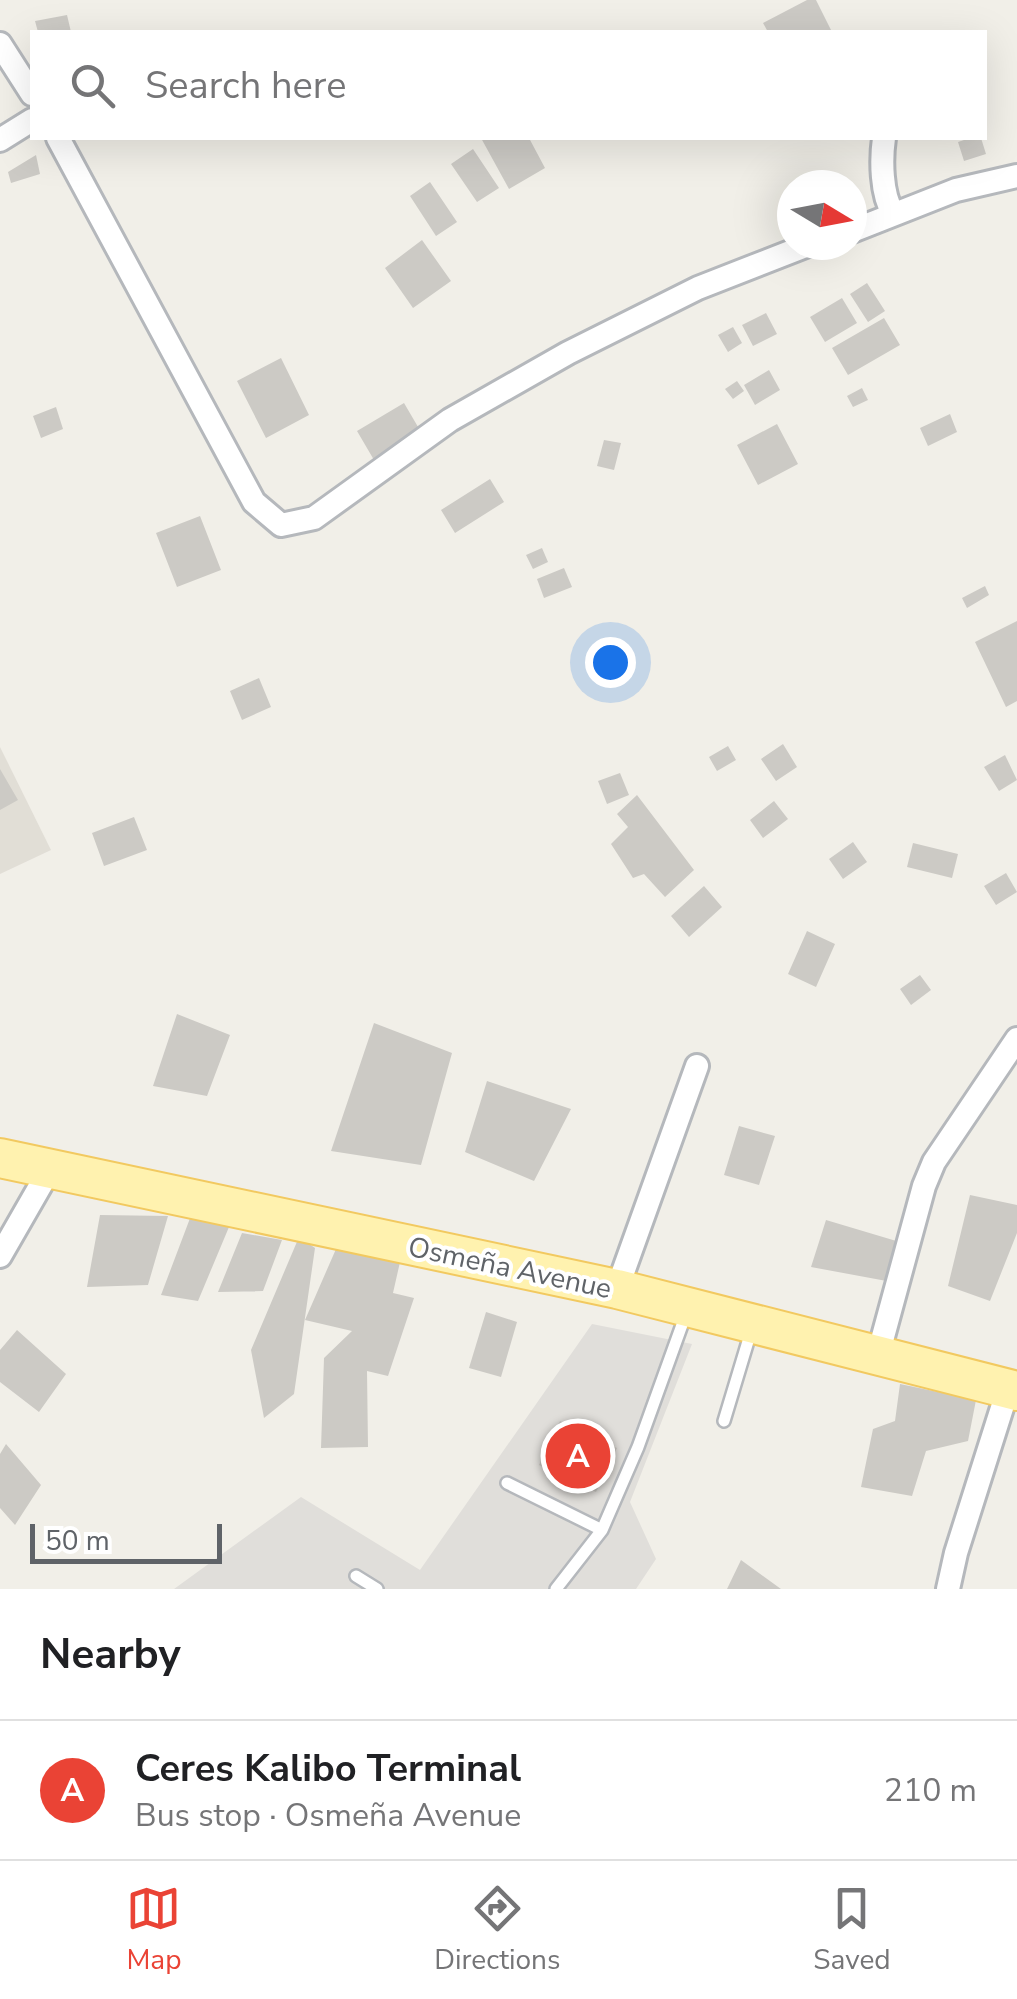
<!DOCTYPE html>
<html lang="en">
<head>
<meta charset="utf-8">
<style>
  :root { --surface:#fff; --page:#f2f2f2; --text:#202124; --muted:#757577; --line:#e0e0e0; --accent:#ea4335 }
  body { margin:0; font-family:"Nunito Sans",sans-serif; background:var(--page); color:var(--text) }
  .compass { position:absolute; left:777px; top:170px; width:90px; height:90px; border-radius:50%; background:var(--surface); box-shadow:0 10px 40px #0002; rotate:100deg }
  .scale { position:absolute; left:30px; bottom:25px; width:192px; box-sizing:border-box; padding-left:10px; border:5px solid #5f6368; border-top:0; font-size:28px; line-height:35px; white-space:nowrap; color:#5f6368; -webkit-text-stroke:8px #fff; paint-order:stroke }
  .you { position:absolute; left:610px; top:662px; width:35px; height:35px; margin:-25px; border:8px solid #fff; border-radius:50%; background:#1a73e8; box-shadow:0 0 0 15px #1a73e833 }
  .badge { display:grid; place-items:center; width:65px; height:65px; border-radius:50%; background:var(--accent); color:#fff; font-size:32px; font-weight:700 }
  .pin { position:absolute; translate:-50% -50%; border:5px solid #fff; box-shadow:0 2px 10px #0006 }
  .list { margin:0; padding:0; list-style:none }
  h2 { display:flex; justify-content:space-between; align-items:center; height:130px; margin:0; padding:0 40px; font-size:42px }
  h2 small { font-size:32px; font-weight:400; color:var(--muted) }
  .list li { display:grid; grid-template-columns:65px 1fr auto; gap:30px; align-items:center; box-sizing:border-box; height:140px; padding:0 40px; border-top:2px solid var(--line) }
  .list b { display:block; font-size:38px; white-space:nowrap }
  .list p { margin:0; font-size:32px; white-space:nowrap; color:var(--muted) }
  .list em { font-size:32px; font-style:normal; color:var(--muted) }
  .icon { flex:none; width:55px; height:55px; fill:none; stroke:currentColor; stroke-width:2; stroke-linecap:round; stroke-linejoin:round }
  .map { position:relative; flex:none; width:1017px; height:1589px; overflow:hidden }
  .search { position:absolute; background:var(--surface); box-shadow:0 10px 40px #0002; left:30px; right:30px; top:30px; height:110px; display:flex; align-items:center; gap:25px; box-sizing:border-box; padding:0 35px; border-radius:0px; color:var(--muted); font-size:38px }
  .sheet { height:270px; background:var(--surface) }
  nav { display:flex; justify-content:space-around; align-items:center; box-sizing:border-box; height:140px; border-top:2px solid var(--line); background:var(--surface); font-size:28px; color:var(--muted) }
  nav a { display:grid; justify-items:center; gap:5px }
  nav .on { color:var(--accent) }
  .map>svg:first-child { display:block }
  .industrial { fill:#e0deda }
  .education { fill:#e1ded6 }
  .building { fill:#cccac5 }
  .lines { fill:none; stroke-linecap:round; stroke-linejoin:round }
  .lane-casing { stroke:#b5b8bc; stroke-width:16 }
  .street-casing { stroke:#b5b8bc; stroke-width:28 }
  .primary-casing { stroke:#f2c960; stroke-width:42 }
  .lane { stroke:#fff; stroke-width:11 }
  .street { stroke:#fff; stroke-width:22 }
  .primary { stroke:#fff2af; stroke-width:38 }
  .labels { text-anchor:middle; stroke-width:8; stroke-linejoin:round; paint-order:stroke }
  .street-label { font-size:28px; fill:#5f6368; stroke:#fff }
</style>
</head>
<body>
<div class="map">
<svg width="1017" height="1589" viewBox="0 0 1017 1589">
  <rect width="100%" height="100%" fill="#f1efe8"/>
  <!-- industrial -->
  <path class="industrial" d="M592 1324 692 1344 630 1502 656 1559 636 1589H174L301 1497 420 1570Z"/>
  <!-- education -->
  <path class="education" d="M0 747 51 850 0 874Z"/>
  <!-- building -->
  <path class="building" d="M807 0H816L832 32H768L763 23Z
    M67 15 71 32H38L35 21Z
    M481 138H529L545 168 509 189Z
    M970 138H981L986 154 964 161 958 142Z
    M473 149 499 188 477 202 451 164Z
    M36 155 40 174 11 183 8 172Z
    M430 182 457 222 436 236 410 196Z
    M422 240 451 281 413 308 385 268Z
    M867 283 885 311 868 322 850 294Z
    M842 298 857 323 825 342 810 317Z
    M766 313 777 334 753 346 742 325Z
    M884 318 900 345 848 375 832 348Z
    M733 327 742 343 728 352 718 335Z
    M281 358 309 415 266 438 237 381Z
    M769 370 780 390 755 405 744 385Z
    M737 381 744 391 733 399 725 389Z
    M862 388 868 400 853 407 847 396Z
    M404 403 421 432 374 460 357 431Z
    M56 407 63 429 41 438 33 416Z
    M950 414 957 432 928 446 920 428Z
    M777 424 798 464 758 485 737 445Z
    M604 440 621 443 614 470 597 466Z
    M490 479 504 502 455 533 441 510Z
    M200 516 221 570 177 587 156 533Z
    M542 548 548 562 533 569 526 555Z
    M564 568 572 587 544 598 537 579Z
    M985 586 989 595 967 608 962 598Z
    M1017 621V701L1006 707 975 642Z
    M259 678 271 707 242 720 230 691Z
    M783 744 797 767 776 781 761 759Z
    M728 746 736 760 717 771 709 757Z
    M1005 755 1017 780 999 791 984 767Z
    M0 769 18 800 0 810Z
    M620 773 629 795 607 804 598 781Z
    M637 795 694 870 665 897 644 874 633 878 611 844 628 827 617 814Z
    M774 801 788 819 763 838 750 820Z
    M134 817 147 850 104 866 92 833Z
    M853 842 867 862 843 879 829 859Z
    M913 843 958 854 952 878 907 867Z
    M1006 873 1017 892 996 905 984 886Z
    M704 886 722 907 689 937 671 916Z
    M807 931 835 944 816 987 788 974Z
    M920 975 931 990 911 1005 900 989Z
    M177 1014 230 1035 207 1096 153 1086Z
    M374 1023 452 1053 421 1165 331 1151Z
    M487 1081 571 1109 534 1181 465 1152Z
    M739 1126 775 1136 759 1185 724 1175Z
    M970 1195 1017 1205V1233L990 1301 948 1286Z
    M192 1213 229 1227 198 1301 161 1295Z
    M100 1215 168 1216 148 1285 87 1287Z
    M826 1220 903 1243 892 1282 811 1267Z
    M242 1233 282 1240 263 1291 218 1292Z
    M299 1237 315 1248 294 1394 264 1418 251 1350Z
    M336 1249 400 1262 393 1293 414 1298 388 1376 367 1371 368 1447 321 1448 324 1358 352 1331 305 1320Z
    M486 1312 517 1322 501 1377 469 1368Z
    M17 1330 66 1374 39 1412 0 1382V1350Z
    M900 1384 976 1400 968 1441 926 1451 912 1496 861 1487 873 1429 895 1421Z
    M560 1421 617 1448 596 1492 539 1465Z
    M6 1444 41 1485 15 1525 0 1508V1454Z
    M741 1560 781 1589H727Z"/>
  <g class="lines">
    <defs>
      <path id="lane" d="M724 1421 752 1328
        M507 1483 602 1530
        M356 1576 377 1589
        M556 1589 602 1530 638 1447 687 1311"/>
      <path id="street" d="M0 44 32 94
        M58 138 254 502 281 525 314 518 450 420 568 353 698 288 808 245
        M884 138C881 159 881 194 893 213
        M0 140 32 120
        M852 231 956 190 1017 176
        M0 1256 50 1169
        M617 1289 697 1066
        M878 1355 924 1186 934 1162 1017 1039
        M948 1589 956 1553 1008 1389"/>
      <path id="primary" d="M0 1158 617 1289 1017 1391"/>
    </defs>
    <!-- lane casing -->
    <use href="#lane" class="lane-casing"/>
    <!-- street casing -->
    <use href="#street" class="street-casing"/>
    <!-- primary casing -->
    <use href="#primary" class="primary-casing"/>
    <!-- lane -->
    <use href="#lane" class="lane"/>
    <!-- street -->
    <use href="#street" class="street"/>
    <!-- primary -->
    <use href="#primary" class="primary"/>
  </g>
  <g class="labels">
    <!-- street labels -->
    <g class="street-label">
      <text transform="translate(510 1267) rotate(12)" y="10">Osmeña Avenue</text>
    </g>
  </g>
</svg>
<svg class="compass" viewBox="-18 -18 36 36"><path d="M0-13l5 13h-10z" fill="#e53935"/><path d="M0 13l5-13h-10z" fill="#757577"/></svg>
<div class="scale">50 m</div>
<div class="you"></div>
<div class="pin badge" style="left:578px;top:1456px">A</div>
<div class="search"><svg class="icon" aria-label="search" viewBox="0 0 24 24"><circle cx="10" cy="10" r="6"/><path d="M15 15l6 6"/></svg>Search here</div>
</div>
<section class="sheet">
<h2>Nearby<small></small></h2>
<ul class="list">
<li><span class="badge">A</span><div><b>Ceres Kalibo Terminal</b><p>Bus stop · Osmeña Avenue</p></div><em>210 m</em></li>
</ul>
</section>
<nav>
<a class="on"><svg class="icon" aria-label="map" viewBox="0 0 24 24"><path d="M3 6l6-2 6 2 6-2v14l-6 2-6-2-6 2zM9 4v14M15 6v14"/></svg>Map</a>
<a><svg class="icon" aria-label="directions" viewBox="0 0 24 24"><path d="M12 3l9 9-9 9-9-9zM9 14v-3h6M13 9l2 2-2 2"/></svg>Directions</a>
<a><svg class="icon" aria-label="saved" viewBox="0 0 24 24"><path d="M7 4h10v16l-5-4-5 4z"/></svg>Saved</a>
</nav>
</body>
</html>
